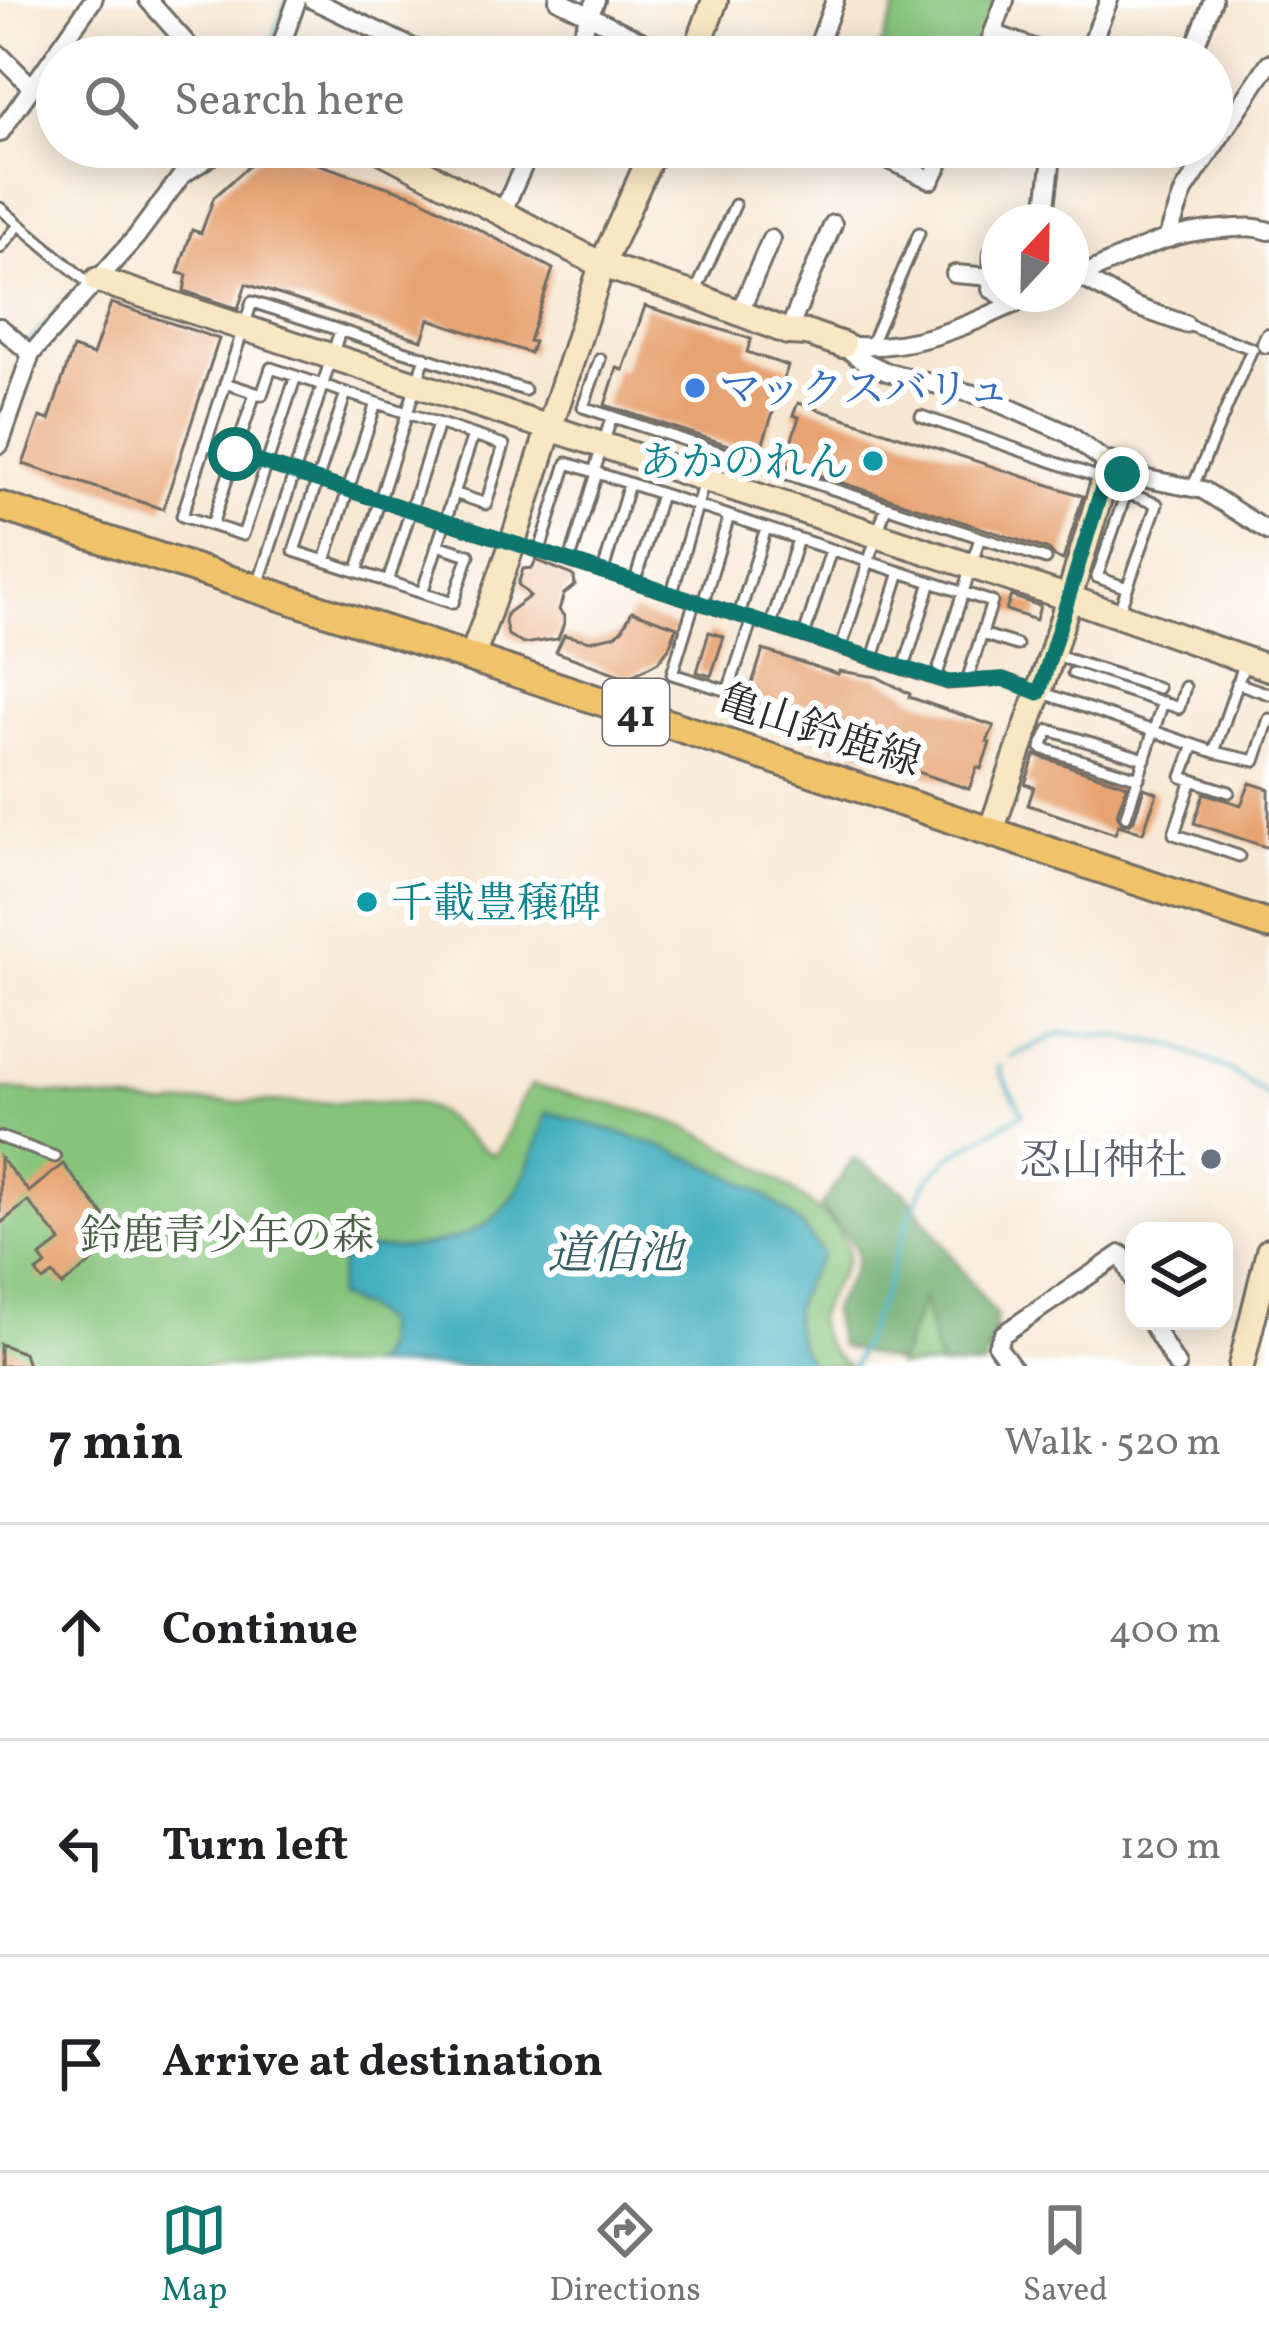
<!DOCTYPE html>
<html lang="en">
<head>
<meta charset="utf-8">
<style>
  :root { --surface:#fff; --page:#f6f6f6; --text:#202124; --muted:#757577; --line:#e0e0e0; --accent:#0f766e }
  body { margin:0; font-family:Vollkorn,"Noto Serif JP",serif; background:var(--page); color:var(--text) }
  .controls { position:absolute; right:36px; bottom:36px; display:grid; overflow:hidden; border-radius:24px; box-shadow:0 6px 30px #0003 }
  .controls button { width:108px; height:108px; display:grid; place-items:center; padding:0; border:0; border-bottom:3px solid var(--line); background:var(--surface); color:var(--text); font:60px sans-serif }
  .compass { position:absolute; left:981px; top:204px; width:108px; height:108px; border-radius:50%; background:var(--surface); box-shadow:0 6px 30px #0003; rotate:22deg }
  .stop { position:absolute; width:36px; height:36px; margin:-27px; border:9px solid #0f766e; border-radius:50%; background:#fff }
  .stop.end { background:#0f766e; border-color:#fff; box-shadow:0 3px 12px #0008 }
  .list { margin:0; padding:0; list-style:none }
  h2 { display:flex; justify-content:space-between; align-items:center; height:156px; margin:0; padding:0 48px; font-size:51px }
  h2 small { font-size:39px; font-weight:400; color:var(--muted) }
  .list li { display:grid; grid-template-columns:78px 1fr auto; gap:36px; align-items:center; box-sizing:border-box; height:216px; padding:0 48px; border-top:3px solid var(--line) }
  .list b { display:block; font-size:45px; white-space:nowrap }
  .list em { font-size:39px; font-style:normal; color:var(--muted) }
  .icon { flex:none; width:66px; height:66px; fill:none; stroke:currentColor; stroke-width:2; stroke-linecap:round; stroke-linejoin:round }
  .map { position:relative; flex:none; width:1269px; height:1366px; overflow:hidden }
  .search { position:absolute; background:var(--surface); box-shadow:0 6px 30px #0003; left:36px; right:36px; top:36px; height:132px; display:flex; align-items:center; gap:30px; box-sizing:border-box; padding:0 42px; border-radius:66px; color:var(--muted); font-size:45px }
  .sheet { height:804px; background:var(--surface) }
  nav { display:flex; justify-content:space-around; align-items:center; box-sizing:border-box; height:168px; border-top:3px solid var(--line); background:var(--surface); font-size:33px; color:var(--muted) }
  nav a { display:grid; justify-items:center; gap:6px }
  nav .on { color:var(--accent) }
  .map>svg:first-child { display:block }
  .green { fill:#86c47b; stroke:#587853; stroke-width:3 }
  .forest { fill:#6caa6b; stroke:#4c6a4b; stroke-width:3 }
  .water { fill:#40aebd; stroke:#366c74; stroke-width:3 }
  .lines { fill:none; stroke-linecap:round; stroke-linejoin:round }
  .stream { stroke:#40aebd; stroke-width:4.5 }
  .building { fill:#e7a371 }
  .lane-casing { stroke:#726d65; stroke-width:15 }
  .street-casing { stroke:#726d65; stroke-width:22 }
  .secondary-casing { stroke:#726d65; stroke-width:30 }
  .primary-casing { stroke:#726d65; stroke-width:33 }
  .lane { stroke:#fff; stroke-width:9 }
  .street { stroke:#fff; stroke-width:16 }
  .secondary { stroke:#f9e7c3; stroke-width:24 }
  .primary { stroke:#f1c369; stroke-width:27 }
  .route { stroke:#0f766e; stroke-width:15 }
  .shop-dot { fill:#3f7fe0; stroke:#fff; stroke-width:4.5 }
  .culture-dot { fill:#0f9aa8; stroke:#fff; stroke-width:4.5 }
  .worship-dot { fill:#6b7280; stroke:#fff; stroke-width:4.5 }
  .labels { text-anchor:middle; stroke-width:12; stroke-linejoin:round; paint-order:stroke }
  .shield { fill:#fff; stroke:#6b6b6b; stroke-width:3 }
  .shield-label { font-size:39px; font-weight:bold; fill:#2b2b2b }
  .shop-label { font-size:42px; fill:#366cbe; stroke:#fff; text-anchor:start }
  .culture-label { font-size:42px; fill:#0d838f; stroke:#fff; text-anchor:end }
  .street-label { font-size:42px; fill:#2b2b2b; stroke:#fff }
  .worship-label { font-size:42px; fill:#5b616d; stroke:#fff; text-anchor:end }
  .park-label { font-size:42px; fill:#4b6147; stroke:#fff }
  .water-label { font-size:45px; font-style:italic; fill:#335f65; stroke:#fff }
</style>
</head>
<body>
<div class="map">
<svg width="1269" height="1366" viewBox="0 0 1269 1366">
  <rect width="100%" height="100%" fill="#fff"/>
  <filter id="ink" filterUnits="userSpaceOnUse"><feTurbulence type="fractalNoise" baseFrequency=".00833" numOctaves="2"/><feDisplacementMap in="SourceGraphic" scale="24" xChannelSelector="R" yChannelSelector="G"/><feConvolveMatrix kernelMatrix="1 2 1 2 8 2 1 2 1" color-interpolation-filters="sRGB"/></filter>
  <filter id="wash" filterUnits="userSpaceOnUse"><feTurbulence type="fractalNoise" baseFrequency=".004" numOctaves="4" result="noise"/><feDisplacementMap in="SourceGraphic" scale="48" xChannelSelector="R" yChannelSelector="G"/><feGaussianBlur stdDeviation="2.7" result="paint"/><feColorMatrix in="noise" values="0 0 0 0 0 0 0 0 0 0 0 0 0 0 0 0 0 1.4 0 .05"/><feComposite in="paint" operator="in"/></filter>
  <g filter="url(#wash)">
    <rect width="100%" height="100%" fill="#f7e7d2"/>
    <!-- green -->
    <path class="green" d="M899 0H1000L979 57H877Z
      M532 1085C571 1095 610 1103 649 1114 707 1132 762 1166 810 1204 824 1215 847 1234 848 1254 848 1268 821 1300 817 1320 822 1339 831 1357 850 1366H0V1088L164 1106 202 1102 413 1103C447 1108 464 1143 495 1155 512 1135 512 1106 532 1085Z
      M926 1285 973 1303 999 1332 992 1351 978 1366H896Z"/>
    <!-- forest -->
    <path class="forest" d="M854 1158 905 1192 997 1317 984 1366H939L923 1298 899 1363 840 1346 831 1310C866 1249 868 1258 820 1207Z"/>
    <!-- water -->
    <path class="water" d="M547 1112C627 1134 783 1175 822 1255 794 1300 781 1317 812 1366H370C385 1353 384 1342 382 1323L363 1308 336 1297 345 1247C404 1252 482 1249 516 1192 531 1167 538 1139 547 1112Z"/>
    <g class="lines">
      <!-- stream -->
      <path class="stream" d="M267 57 287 0
        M125 237 165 184
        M28 344 73 295
        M1011 1057 1061 1033 1115 1036 1172 1045 1228 1069 1269 1096
        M853 1366 887 1284 909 1217 926 1182 949 1157 1023 1113 998 1069 1001 1066"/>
    </g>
    <g id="blocks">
      <!-- building -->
      <path class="building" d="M269 148 418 197 553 269 529 341 534 342 530 353 429 319 422 340 246 284 238 309 184 291 187 275 178 273 192 230 201 233 214 197Z
        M111 303 219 339 163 509 23 464 40 417 49 420 73 348 93 355Z
        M645 306 751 339 747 352 788 366 759 455 605 405 617 368 623 370Z
        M798 403 1083 496 1063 560 1055 557 1049 550 784 464 799 417 793 415Z
        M536 560 570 574 574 577 575 585 564 594 559 610 564 616V623L558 639 523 644 508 635 505 622 507 613 530 596 518 584 523 569 532 568Z
        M1011 596 1040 606 1036 620 1006 610Z
        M632 611 677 627 669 648 658 662 628 678 556 652 564 635 590 641 616 635 623 628Z
        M709 632 724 637 711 676 697 672Z
        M763 650 838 674 839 671 877 677 910 694 909 697 994 726 987 742 990 743 981 769 977 767 969 789 742 714Z
        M1035 755 1127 785 1117 814 1122 824H1129L1134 820 1144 788 1157 793 1143 833 1118 825 1115 834 1028 805 1034 787 1025 784Z
        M1250 783 1269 789V848L1194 823 1204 793 1241 805Z
        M0 1157 29 1192 63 1164 122 1238 62 1286 53 1274 43 1281 36 1272 46 1265 40 1257 61 1241 28 1201 0 1224Z
        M0 1344 24 1353 28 1366H0Z"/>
    </g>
  </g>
  <g filter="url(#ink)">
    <use href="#blocks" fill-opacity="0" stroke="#726d65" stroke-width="3"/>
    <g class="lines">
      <defs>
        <path id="lane" d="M0 208 92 286
          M0 248 19 225
          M695 293 735 205
          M1185 324 1253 349
          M871 344 919 233
          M600 359 583 407 1046 559
          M296 376 243 535 182 516 252 302 525 390
          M225 383 262 395 271 368 504 445 486 504 454 493
          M346 393 294 551 453 603 469 555 437 545
          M921 416 1103 479
          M205 444 948 683 1003 679 1214 752 1255 761 1269 719
          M594 472 612 416
          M1193 486 1252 349
          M212 525 255 393
          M540 550 567 463 992 602 967 681
          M570 560 597 473
          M325 561 376 403
          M603 571 629 484
          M357 572 425 357
          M635 581 661 494
          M259 582 340 331
          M388 582 438 424
          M422 593 473 435
          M672 593 713 450
          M695 600 672 674 728 691 752 619
          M703 603 729 516
          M1118 614 1157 504 1126 493 1097 577 1127 588
          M739 615 766 528
          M771 625 798 539
          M982 634 1017 645
          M804 636 831 550
          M841 648 886 507
          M1057 656 1158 688
          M873 658 900 572
          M904 668 931 582
          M1073 673 1179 708 1185 687
          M936 678 980 538
          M1237 683 1269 694
          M1194 745 1182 777 1229 792
          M1214 752 1244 665
          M1139 778 1041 748 1049 730 1145 759
          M1192 780 1174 834 1239 856
          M1126 816 1163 702
          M0 1137 55 1157"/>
        <path id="street" d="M148 0 199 57
          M313 0 432 57
          M558 0 674 57
          M993 33 1058 57
          M0 55 31 86
          M277 57 297 0
          M572 57 596 0
          M814 57 835 0
          M984 57 1005 0
          M1086 57 1109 0
          M1191 57 1213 0
          M0 133 93 0
          M861 147 931 180 948 147
          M502 213 532 147
          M1044 222 1053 149
          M1168 236 1184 191 1269 63
          M993 253 991 289 1015 304
          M955 274 992 277
          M1079 276 1134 306 1185 324
          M1071 280C1125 257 1162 232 1222 229 1239 228 1253 225 1269 231
          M740 312 771 239
          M0 327 31 354
          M788 332 833 224
          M1266 344 1269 337
          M843 345 860 359 887 372 985 397 1067 433 1122 474 1203 490 1269 532
          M843 345C916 353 971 323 1036 294
          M0 444 31 354 136 237 182 175 225 147
          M1150 1321 1177 1366
          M1012 1366 997 1346 1003 1334 1121 1254 1134 1281"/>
        <path id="secondary" d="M694 57 715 0
          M375 147 602 265 694 295 788 332 808 333 843 345
          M98 280 1069 598 1269 668
          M472 658 512 545 602 265 655 147
          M991 831 1052 654 1109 465
          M1241 1366 1269 1251"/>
        <path id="primary" d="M0 506 472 658 1269 925"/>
      </defs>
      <!-- lane casing -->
      <use href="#lane" class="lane-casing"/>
      <!-- street casing -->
      <use href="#street" class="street-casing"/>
      <!-- secondary casing -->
      <use href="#secondary" class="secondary-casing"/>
      <!-- primary casing -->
      <use href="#primary" class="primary-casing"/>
      <!-- lane -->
      <use href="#lane" class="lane"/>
      <!-- street -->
      <use href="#street" class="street"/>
      <!-- secondary -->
      <use href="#secondary" class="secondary"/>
      <!-- primary -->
      <use href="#primary" class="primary"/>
    </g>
  </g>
  <g class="lines" filter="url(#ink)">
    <!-- route -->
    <path class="route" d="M235 454 948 682 1003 679 1039 693 1109 465 1122 474"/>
  </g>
  <!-- markers -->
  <circle class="shop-dot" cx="695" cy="388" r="12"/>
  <g class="culture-dot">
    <circle cx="873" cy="461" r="12"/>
    <circle cx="367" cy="902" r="12"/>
  </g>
  <circle class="worship-dot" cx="1211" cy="1159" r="12"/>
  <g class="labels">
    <!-- shield labels -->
    <rect class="shield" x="603" y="679" width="66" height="66" rx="9"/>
    <g class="shield-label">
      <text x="636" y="726">41</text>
    </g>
    <!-- shop labels -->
    <g class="shop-label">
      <text x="719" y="403">マックスバリュ</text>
    </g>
    <!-- culture labels -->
    <g class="culture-label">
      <text x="849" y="476">あかのれん</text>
      <text x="391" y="917" text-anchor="start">千載豊穣碑</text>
    </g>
    <!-- street labels -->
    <g class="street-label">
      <text transform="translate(820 729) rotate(18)" y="15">亀山鈴鹿線</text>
    </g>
    <!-- worship labels -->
    <g class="worship-label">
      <text x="1187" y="1174">忍山神社</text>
    </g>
    <!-- park labels -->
    <g class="park-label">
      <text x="227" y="1249">鈴鹿青少年の森</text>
    </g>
    <!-- water labels -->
    <g class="water-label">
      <text x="615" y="1268">道伯池</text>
    </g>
  </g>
</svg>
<div class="controls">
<button><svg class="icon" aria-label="layers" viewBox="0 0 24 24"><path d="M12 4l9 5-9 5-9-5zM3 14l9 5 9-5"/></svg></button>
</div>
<svg class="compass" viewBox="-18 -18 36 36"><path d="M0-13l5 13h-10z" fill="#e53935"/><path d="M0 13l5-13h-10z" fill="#757577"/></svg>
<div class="stop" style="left:235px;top:454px"></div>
<div class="stop end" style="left:1122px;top:474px"></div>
<div class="search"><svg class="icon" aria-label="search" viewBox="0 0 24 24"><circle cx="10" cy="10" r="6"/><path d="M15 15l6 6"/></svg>Search here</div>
</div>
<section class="sheet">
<h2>7 min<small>Walk · 520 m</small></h2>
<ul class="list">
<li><svg class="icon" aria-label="ahead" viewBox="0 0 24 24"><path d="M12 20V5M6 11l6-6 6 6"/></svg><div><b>Continue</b></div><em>400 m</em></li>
<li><svg class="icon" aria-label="left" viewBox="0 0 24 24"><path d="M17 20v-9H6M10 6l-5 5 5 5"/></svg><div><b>Turn left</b></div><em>120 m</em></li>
<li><svg class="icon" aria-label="arrive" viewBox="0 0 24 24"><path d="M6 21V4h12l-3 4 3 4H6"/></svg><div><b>Arrive at destination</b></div></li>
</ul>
</section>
<nav>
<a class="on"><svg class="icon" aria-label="map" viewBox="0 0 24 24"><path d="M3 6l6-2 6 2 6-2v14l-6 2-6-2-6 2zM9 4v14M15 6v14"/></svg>Map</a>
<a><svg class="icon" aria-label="directions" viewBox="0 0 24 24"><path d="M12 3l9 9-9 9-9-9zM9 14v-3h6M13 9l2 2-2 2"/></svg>Directions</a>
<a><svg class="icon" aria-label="saved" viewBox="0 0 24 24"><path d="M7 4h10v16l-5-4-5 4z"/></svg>Saved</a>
</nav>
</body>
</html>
